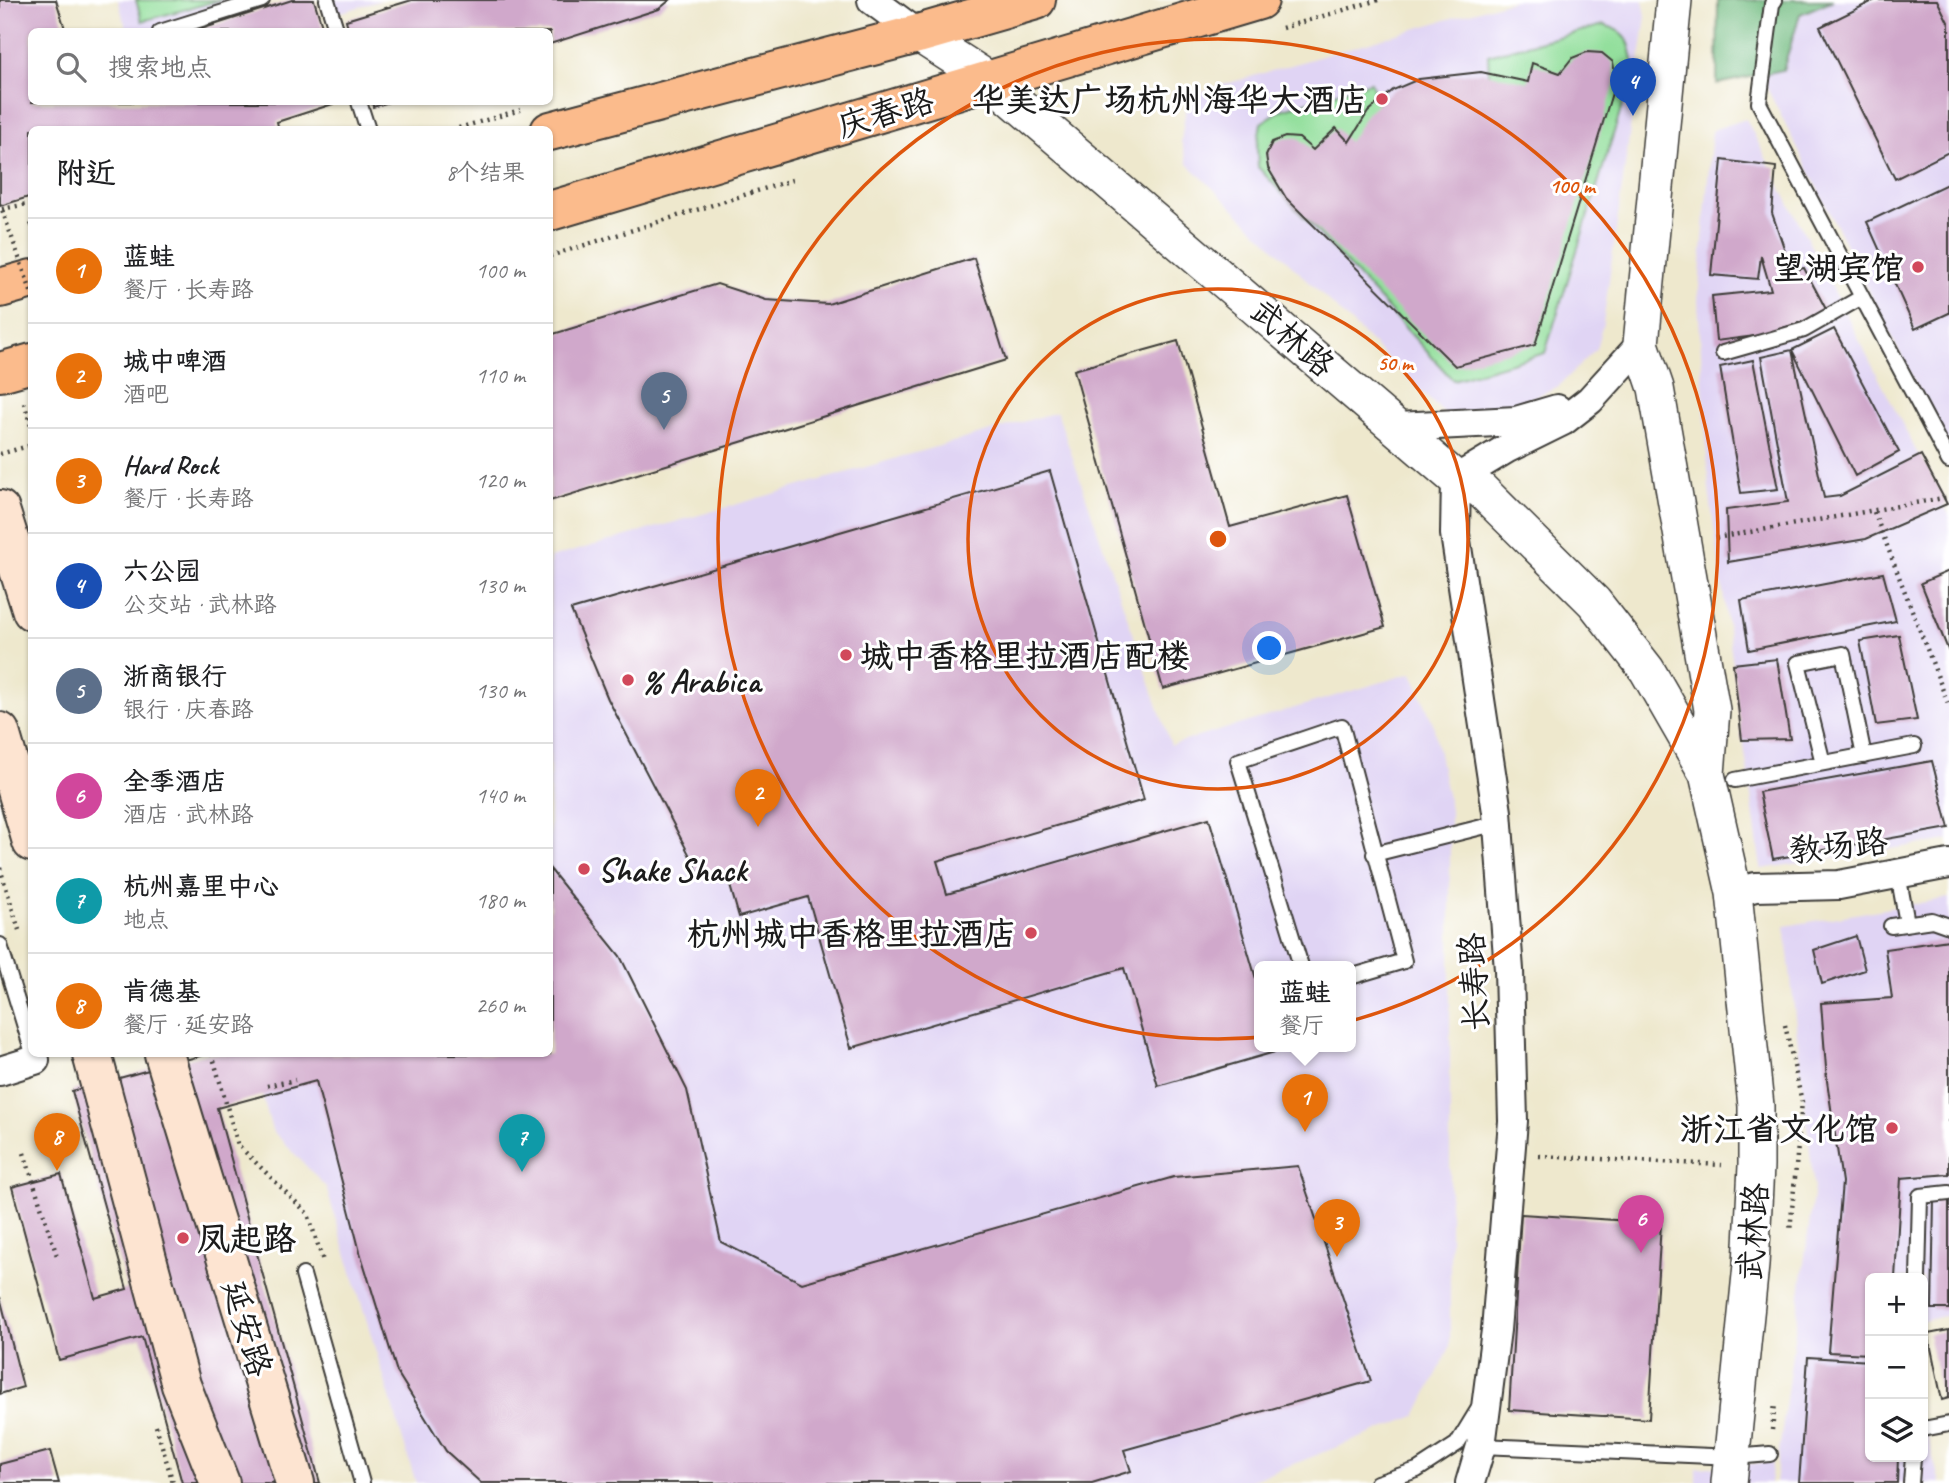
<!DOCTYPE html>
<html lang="zh">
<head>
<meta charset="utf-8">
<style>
  :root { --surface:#fff; --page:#f2f2f2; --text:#202124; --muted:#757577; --line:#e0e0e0; --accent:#0b8043 }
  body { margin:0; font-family:Caveat,"LXGW WenKai TC",sans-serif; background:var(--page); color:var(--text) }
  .controls { position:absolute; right:21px; bottom:21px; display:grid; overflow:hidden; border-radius:10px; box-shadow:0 2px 5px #0004 }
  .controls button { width:63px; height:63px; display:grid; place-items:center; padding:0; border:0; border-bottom:2px solid var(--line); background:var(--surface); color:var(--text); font:35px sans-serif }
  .you { position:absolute; left:1270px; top:649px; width:24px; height:24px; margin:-18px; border:5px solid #fff; border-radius:50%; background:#1a73e8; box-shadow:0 0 0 10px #1a73e833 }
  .badge { display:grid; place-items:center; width:46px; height:46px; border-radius:50%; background:var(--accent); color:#fff; font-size:23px; font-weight:700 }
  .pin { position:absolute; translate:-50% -58px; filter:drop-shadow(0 2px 4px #0008) }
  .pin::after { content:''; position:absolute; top:37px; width:24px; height:21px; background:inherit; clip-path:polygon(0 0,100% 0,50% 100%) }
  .popup { position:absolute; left:1254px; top:961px; width:102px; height:91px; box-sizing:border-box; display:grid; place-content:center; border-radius:10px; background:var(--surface); filter:drop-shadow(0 2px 5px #0005); font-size:23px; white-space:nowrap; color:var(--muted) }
  .popup b { font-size:26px; color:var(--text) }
  .popup::after { content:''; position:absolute; left:50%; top:100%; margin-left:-14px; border:14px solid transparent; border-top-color:var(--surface) }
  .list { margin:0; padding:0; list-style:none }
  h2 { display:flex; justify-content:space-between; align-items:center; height:91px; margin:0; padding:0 28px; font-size:30px }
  h2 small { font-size:23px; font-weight:400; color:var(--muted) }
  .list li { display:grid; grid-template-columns:46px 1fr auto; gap:21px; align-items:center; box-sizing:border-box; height:105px; padding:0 28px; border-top:2px solid var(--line) }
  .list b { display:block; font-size:26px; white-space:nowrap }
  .list p { margin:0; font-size:23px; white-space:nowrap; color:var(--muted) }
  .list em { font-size:23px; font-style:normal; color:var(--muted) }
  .icon { flex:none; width:38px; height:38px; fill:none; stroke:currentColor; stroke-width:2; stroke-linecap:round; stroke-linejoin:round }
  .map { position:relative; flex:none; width:1949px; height:1483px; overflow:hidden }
  .search { position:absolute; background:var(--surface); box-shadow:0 2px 5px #0004; left:28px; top:28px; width:525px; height:77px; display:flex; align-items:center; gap:18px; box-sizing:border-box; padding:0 24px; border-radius:10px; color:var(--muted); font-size:26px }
  .panel { position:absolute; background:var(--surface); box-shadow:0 2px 5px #0004; left:28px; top:126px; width:525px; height:931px; border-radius:10px }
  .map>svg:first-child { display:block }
  .built { fill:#e0d4f4; fill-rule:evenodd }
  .green { fill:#93df9c; stroke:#587e5c; stroke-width:2 }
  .forest { fill:#76be84; stroke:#496d50; stroke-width:2 }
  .building { fill:#d0a8cb }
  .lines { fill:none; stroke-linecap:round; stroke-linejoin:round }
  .service-casing { stroke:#3c3b37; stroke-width:18 }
  .minor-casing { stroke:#3c3b37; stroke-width:32 }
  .tertiary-casing { stroke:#3c3b37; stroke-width:38 }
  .secondary-casing { stroke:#3c3b37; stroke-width:42 }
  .primary-casing { stroke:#3c3b37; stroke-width:42 }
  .path { stroke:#3c3b37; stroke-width:4.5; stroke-dasharray:2 5; stroke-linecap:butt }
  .service { stroke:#fff; stroke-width:14 }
  .minor { stroke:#fff; stroke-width:28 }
  .tertiary { stroke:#fff; stroke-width:35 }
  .secondary { stroke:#fde4d1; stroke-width:38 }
  .primary { stroke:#fbbb8c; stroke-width:38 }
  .path-bridge { stroke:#3c3b37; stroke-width:4.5; stroke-dasharray:2 5; stroke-linecap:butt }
  .ring { fill:none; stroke:#de560d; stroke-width:3.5 }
  .poi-dot { fill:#d1495b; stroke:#fff; stroke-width:2.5 }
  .labels { text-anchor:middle; stroke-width:6; stroke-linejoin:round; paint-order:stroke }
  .poi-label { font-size:33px; font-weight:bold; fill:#1c1c1c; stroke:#fff; text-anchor:end }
  .street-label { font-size:33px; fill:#1c1c1c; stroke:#fff }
  .centre { fill:#de560d; stroke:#fff; stroke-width:3.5 }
  .ring-label { font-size:21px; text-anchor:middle; font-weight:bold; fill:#de560d; stroke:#fff; stroke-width:6; stroke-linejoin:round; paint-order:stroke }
</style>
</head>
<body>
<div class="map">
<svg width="1949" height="1483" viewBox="0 0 1949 1483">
  <rect width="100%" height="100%" fill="#fff"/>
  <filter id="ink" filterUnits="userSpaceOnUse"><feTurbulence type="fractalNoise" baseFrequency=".0143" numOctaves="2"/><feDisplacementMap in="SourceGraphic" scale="14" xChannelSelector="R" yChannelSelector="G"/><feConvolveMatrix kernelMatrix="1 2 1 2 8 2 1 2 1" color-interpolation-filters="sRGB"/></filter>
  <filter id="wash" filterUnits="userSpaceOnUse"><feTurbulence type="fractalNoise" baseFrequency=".00686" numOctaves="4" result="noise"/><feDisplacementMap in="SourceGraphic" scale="28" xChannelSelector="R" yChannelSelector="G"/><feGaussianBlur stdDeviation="1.57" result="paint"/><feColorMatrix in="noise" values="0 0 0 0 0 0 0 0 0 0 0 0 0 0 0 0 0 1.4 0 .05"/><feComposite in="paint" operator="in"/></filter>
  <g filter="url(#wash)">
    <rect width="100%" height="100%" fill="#eee8cd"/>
    <!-- built -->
    <path class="built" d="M118 0H262L160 32 127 31Z
      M327 0H382L332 15Z
      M1514 0H1643L1646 16 1603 323 1596 349 1559 386 1460 429 1188 164 1181 141 1186 107 1202 91Z
      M1723 0H1949V451Z
      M1746 119 1949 515V840L1761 869 1709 490 1698 300 1712 130Z
      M1057 412 1171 745 1412 673 1433 723 1450 809V1347L1416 1416 1245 1483H416L326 1187 272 1130 251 1054H550V558ZM1260 966H1350V1046H1260Z
      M1949 898V1315L1923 1321V1278H1870V1457H1923V1421L1940 1483H1775L1814 1188 1785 926Z
      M1773 1462 1770 1483H1697V1468Z"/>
    <!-- green -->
    <path class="green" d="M136 0H221L142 21Z
      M1604 25C1629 32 1631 44 1634 68L1545 353 1453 380 1258 167 1257 146 1261 123 1281 110 1371 82 1384 123 1490 92 1488 55Z"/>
    <!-- forest -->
    <path class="forest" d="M1718 0H1833L1800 14 1783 70 1717 84Z"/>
    <g id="blocks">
      <!-- building -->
      <path class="building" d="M0 0H56L66 32H32V102H339L277 122 279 130H32V196L0 206Z
        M292 0H314L324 32H192Z
        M412 0H670L659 9 550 44V32H349L346 20Z
        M1875 0H1937L1949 24V152L1895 179 1820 27Z
        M1587 52 1602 53 1613 62 1616 80 1535 345 1455 366 1286 198 1268 168 1266 155 1272 142 1285 137 1299 138 1313 150 1336 128 1349 142 1368 112 1393 90 1419 79 1481 72 1528 82 1532 63 1560 73 1572 58Z
        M372 102H389L373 107Z
        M1722 160 1776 167 1772 213 1792 271 1804 268 1828 313 1763 335 1716 341 1712 296 1771 290 1761 256 1758 279 1711 275Z
        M1949 183V313L1915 329 1867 222Z
        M974 258 1006 360 550 501V335L717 284 766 300 828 304Z
        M1834 329 1899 452 1855 476 1792 350Z
        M1178 341 1230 527 1347 495 1385 627 1163 689 1074 370Z
        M1792 350 1824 498 1840 496 1921 455 1947 504 1866 539 1728 562 1726 510 1788 502 1761 357Z
        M1753 360 1778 489 1741 493 1720 367Z
        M1050 471 1144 800 937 861 947 894 1209 818 1259 989V1046H1276L1278 1051 1158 1086 1124 968 851 1048 808 897 739 917 727 875 702 879 608 699 571 610Z
        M1949 571V652L1921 583Z
        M1883 573 1896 621 1749 650 1741 600Z
        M1899 635 1917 720 1876 725 1860 641Z
        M1777 659 1790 739 1742 740 1733 664Z
        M1932 761 1949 828 1773 859 1759 792Z
        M550 869 620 956 687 1090 721 1242 802 1283 1174 1177 1298 1166 1371 1381 1124 1450 1131 1471 1092 1483H481L446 1451 397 1372 360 1252 316 1081 217 1108 320 1483H182L142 1337 59 1360 12 1187 61 1174 95 1298 127 1289 72 1091 207 1054H550Z
        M1856 936 1865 970 1822 984 1814 950Z
        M1949 940V1174L1901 1178 1895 1278H1870V1354L1828 1352 1842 1182 1827 1081 1821 1003 1892 998 1885 949Z
        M1949 1197V1309H1932L1934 1198Z
        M1521 1214 1661 1223 1649 1419 1509 1410Z
        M0 1297 23 1387 0 1394Z
        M1949 1330V1398L1942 1400 1928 1334Z
        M1808 1357 1870 1361V1457H1898L1897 1483H1799Z
        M50 1451 59 1483H0V1464Z"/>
    </g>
  </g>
  <g filter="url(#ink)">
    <use href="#blocks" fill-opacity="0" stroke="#3c3b37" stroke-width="2"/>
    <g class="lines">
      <defs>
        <path id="service" d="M327 0 337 32
          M1775 0 1772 4 1759 103 1949 461
          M160 32 262 0
          M359 102 368 130
          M1723 353 1804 330 1862 297
          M1823 763 1798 663 1843 654 1864 756
          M1735 780 1914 746
          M1374 854 1498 823
          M1898 874 1907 923
          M1891 926 1932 920 1949 926
          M0 945 32 1050
          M1301 966 1238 761 1342 726 1404 961 1350 977
          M303 1275 362 1483
          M1918 1278 1920 1196 1949 1193
          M1923 1429 1949 1424
          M1481 1446 1734 1457 1770 1454
          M1377 1483 1417 1470 1457 1444 1479 1408
          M1911 1483 1913 1457"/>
        <path id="minor" d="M872 0 918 34
          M1397 427 1516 421 1557 409
          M1734 893 1755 887 1839 885 1949 864
          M0 1071 35 1060
          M1470 1483 1481 1446 1496 1330 1513 1121 1509 970 1497 812 1455 534 1456 479 1506 449 1563 421 1590 400 1641 344"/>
        <path id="tertiary" d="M1674 0 1641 344 1656 388 1712 710 1707 774
          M918 34 991 81 1456 479 1481 490 1594 602 1647 670 1707 774 1734 893 1756 1106V1166L1751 1265 1729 1483"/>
        <path id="secondary" d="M0 510 32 611
          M0 732 32 842
          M92 1054 181 1385 220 1483
          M164 1054 295 1483"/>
        <path id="primary" d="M550 131 918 34 1036 0
          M550 211 1259 0
          M0 288 32 279
          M0 372 32 363"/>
      </defs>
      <!-- service casing -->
      <use href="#service" class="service-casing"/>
      <!-- minor casing -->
      <use href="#minor" class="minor-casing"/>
      <!-- tertiary casing -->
      <use href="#tertiary" class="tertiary-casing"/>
      <!-- secondary casing -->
      <use href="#secondary" class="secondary-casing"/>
      <!-- primary casing -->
      <use href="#primary" class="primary-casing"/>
      <!-- path -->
      <path class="path" d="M1282 28 1378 0
        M452 130 520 110
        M2 209 32 203
        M30 226 32 225
        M550 256 792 180
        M24 403 32 429
        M0 454 32 445
        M1874 512 1949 706
        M1716 538 1949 497
        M0 868 19 930
        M1785 1025 1802 1102 1790 1231
        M212 1054 238 1145 308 1214 323 1261
        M267 1086 295 1080
        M24 1153 58 1259
        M1539 1156 1722 1165
        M156 1426 173 1483
        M1772 1430 1775 1404"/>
      <!-- service -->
      <use href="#service" class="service"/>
      <!-- minor -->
      <use href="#minor" class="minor"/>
      <!-- tertiary -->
      <use href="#tertiary" class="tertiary"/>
      <!-- secondary -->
      <use href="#secondary" class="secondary"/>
      <!-- primary -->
      <use href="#primary" class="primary"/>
      <!-- path-bridge -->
      <path class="path-bridge" d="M0 204 32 294"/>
    </g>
  </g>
  <!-- distance rings -->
  <g class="ring">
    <circle cx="1218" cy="539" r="250"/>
    <circle cx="1218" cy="539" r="500"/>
  </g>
  <!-- markers -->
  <g class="poi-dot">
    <circle cx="1382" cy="99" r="7"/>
    <circle cx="1918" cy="267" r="7"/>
    <circle cx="846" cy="655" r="7"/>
    <circle cx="628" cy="680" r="7"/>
    <circle cx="584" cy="869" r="7"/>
    <circle cx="1031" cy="933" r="7"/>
    <circle cx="1892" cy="1128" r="7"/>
    <circle cx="183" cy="1238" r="7"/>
  </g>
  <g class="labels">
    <!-- poi labels -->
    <g class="poi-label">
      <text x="1368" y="111">华美达广场杭州海华大酒店</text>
      <text x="1904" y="279">望湖宾馆</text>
      <text x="860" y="667" text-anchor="start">城中香格里拉酒店配楼</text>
      <text x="642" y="692" text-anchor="start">% Arabica</text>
      <text x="598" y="881" text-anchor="start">Shake Shack</text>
      <text x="1017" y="945">杭州城中香格里拉酒店</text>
      <text x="1878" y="1140">浙江省文化馆</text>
      <text x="197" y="1250" text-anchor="start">凤起路</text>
    </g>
    <!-- street labels -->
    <g class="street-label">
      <text transform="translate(885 112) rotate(-16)" y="12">庆春路</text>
      <text transform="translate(1293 337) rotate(41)" y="12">武林路</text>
      <text transform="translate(1838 845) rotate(-6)" y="12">教场路</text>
      <text transform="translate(1473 982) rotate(-93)" y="12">长寿路</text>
      <text transform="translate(1752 1232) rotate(-86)" y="12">武林路</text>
      <text transform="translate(248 1328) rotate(73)" y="12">延安路</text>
    </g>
  </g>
  <circle cx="1218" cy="539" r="10" class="centre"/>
  <g class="ring-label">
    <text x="1572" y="193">100 m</text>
    <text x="1395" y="370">50 m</text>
  </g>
</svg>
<div class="controls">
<button>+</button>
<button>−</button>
<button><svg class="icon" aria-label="layers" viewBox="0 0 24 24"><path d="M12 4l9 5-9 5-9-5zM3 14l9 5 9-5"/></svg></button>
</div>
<div class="you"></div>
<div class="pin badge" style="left:1305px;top:1132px;background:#e8710a">1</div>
<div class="popup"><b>蓝蛙</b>餐厅</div>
<div class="pin badge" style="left:758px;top:827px;background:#e8710a">2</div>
<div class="pin badge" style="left:1337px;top:1257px;background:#e8710a">3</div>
<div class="pin badge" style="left:1633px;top:116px;background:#1a4fb4">4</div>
<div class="pin badge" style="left:664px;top:430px;background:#5c6f8a">5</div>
<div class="pin badge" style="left:1641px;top:1253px;background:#d1479c">6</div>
<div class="pin badge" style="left:522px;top:1172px;background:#0f9aa8">7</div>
<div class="pin badge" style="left:57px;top:1171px;background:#e8710a">8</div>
<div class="search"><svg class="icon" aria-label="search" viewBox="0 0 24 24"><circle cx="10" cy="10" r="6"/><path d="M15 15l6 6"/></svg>搜索地点</div>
<section class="panel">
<h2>附近<small>8个结果</small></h2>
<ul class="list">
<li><span class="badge" style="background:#e8710a">1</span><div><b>蓝蛙</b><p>餐厅 · 长寿路</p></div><em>100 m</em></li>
<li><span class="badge" style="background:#e8710a">2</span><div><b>城中啤酒</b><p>酒吧</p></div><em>110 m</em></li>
<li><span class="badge" style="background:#e8710a">3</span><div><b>Hard Rock</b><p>餐厅 · 长寿路</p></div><em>120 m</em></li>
<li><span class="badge" style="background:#1a4fb4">4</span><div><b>六公园</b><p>公交站 · 武林路</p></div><em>130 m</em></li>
<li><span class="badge" style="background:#5c6f8a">5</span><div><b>浙商银行</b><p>银行 · 庆春路</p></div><em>130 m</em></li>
<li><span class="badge" style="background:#d1479c">6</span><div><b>全季酒店</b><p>酒店 · 武林路</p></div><em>140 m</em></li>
<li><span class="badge" style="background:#0f9aa8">7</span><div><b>杭州嘉里中心</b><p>地点</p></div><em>180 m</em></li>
<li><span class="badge" style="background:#e8710a">8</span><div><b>肯德基</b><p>餐厅 · 延安路</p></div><em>260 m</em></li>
</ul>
</section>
</div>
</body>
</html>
